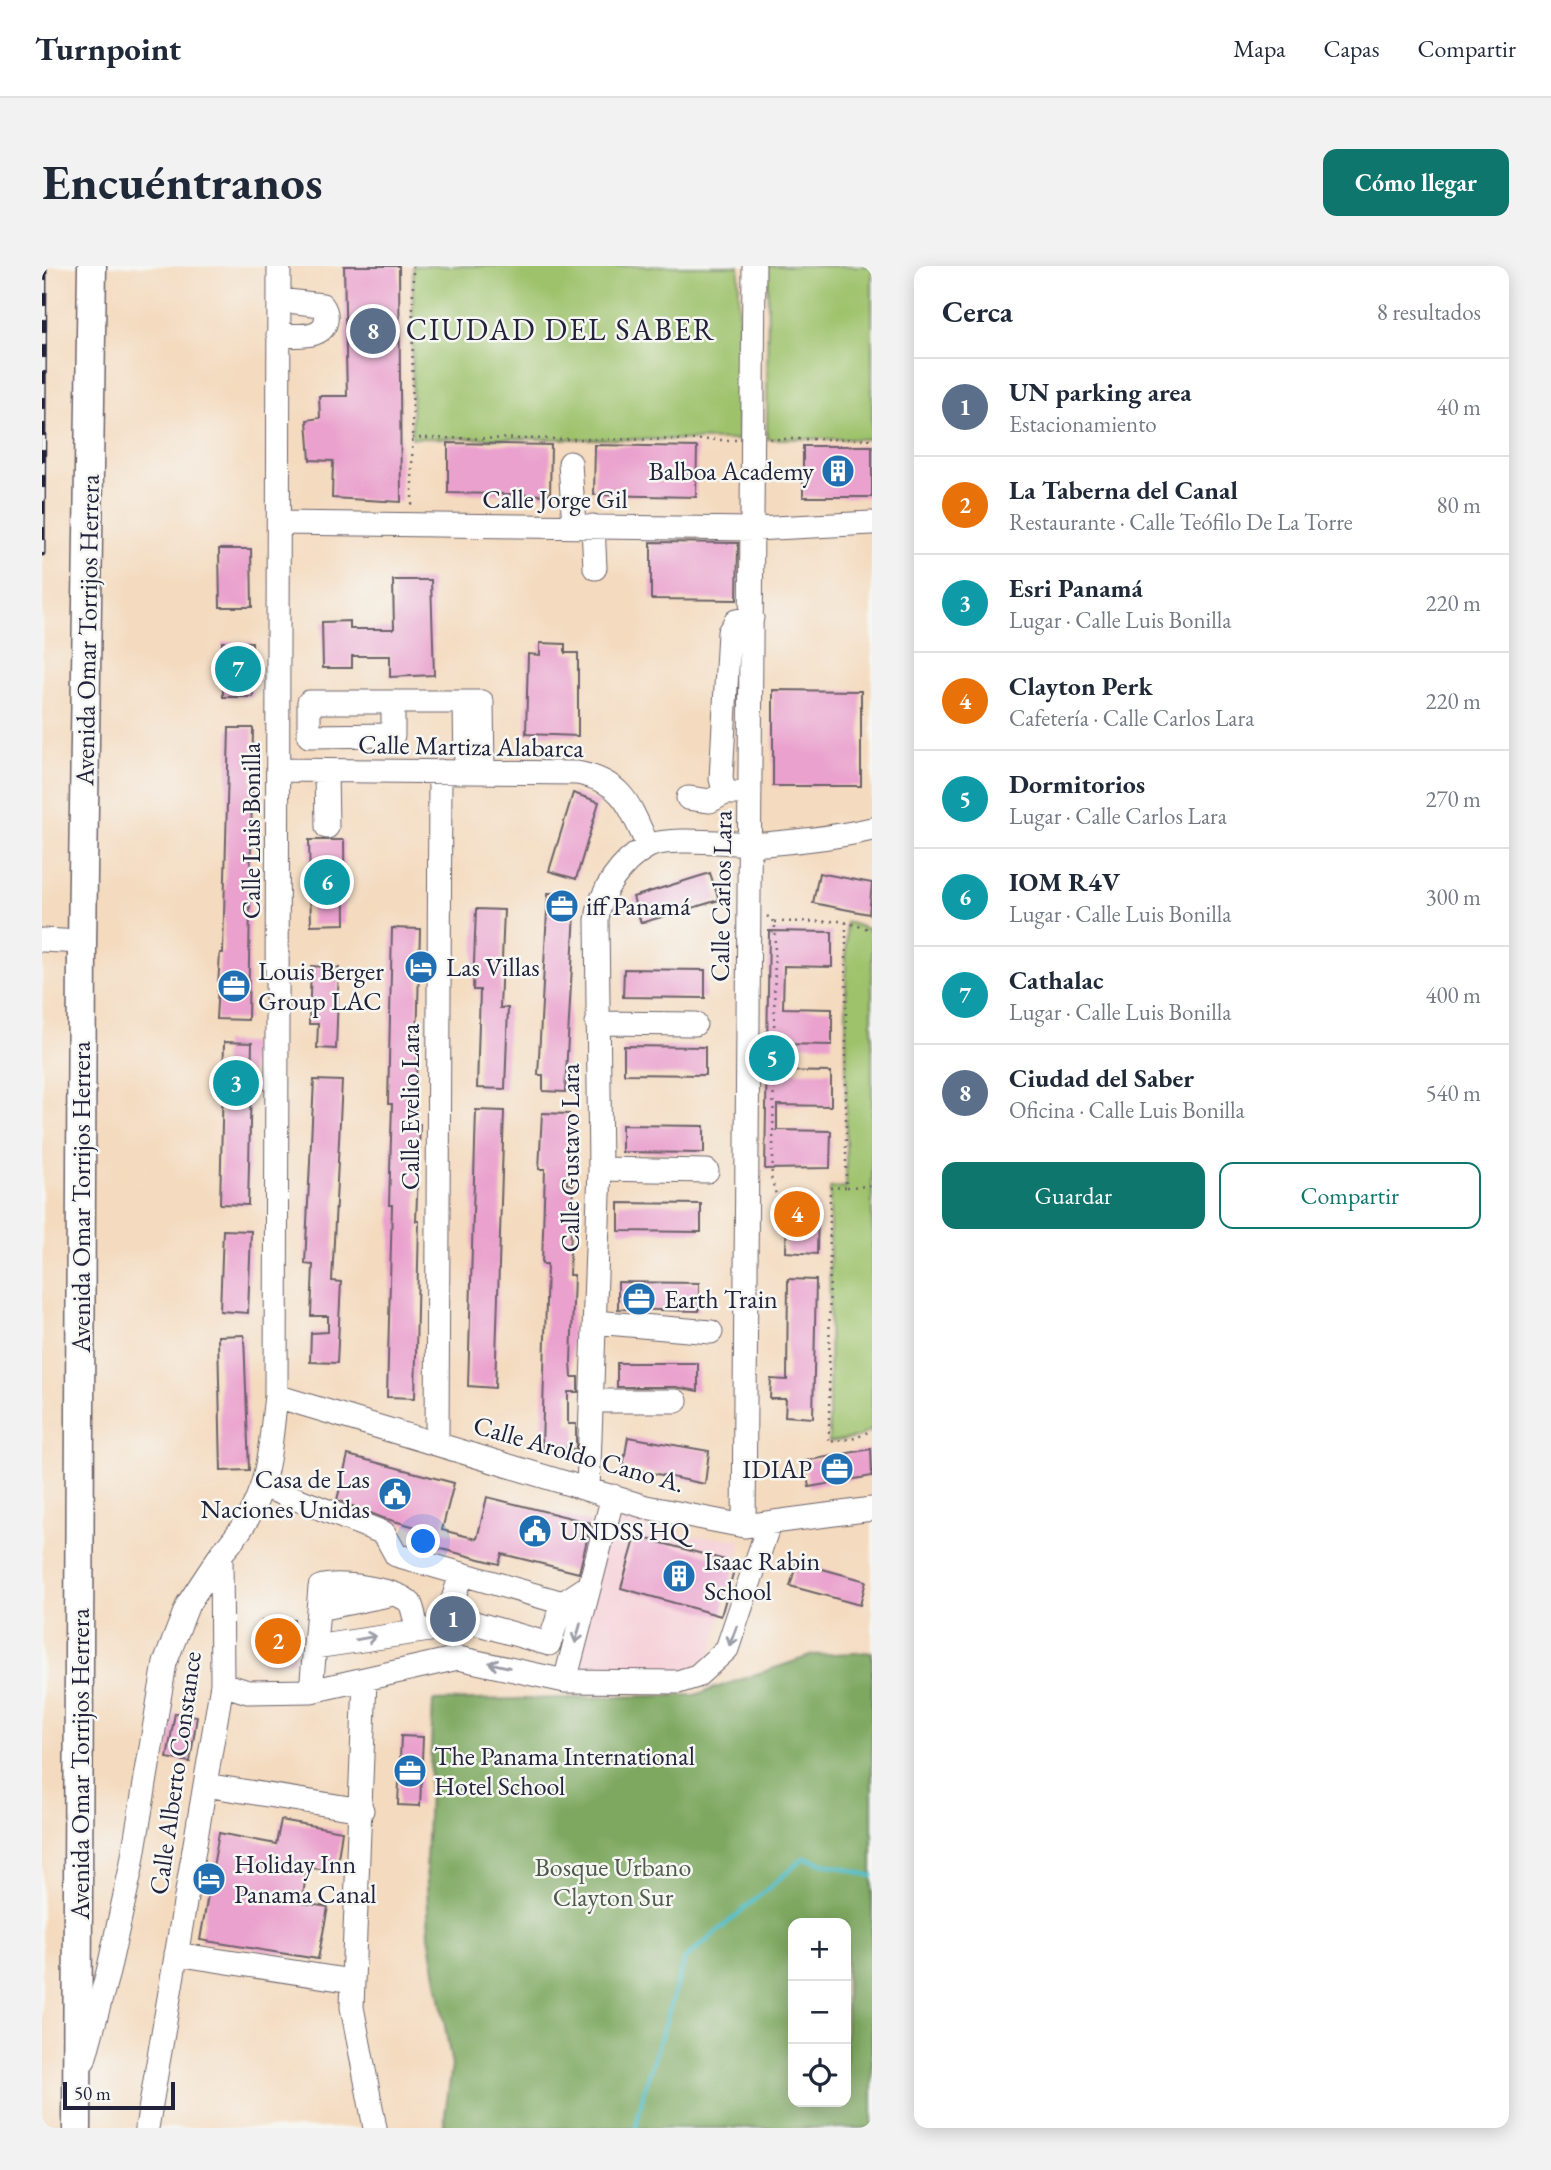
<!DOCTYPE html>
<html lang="es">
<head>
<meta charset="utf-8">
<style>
  :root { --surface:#fff; --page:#f2f2f3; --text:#1f2937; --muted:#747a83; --line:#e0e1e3; --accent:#0f766e }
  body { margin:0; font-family:"EB Garamond",serif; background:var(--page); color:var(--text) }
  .controls { position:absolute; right:21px; bottom:21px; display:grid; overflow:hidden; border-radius:14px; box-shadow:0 4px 18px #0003 }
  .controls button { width:63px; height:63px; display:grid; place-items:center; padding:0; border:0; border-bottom:2px solid var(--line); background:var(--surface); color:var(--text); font:35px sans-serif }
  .scale { position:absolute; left:21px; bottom:18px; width:112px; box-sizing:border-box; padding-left:7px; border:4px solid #22223b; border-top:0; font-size:19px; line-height:24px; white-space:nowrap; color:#22223b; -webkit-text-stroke:5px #f6f6f2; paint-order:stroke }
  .you { position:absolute; left:382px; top:1276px; width:24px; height:24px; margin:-18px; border:5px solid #fff; border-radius:50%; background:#1a73e8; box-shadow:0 0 0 10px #1a73e833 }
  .badge { display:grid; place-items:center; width:46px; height:46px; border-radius:50%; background:var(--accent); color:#fff; font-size:23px; font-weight:700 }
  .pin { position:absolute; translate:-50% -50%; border:4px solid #fff; box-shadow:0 2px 7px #0006 }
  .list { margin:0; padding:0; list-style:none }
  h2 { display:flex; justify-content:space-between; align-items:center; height:91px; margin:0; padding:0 28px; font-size:30px }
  h2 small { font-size:23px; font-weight:400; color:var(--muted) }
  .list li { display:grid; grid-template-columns:46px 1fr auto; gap:21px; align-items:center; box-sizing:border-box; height:98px; padding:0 28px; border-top:2px solid var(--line) }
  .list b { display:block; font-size:26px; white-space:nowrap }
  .list p { margin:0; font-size:23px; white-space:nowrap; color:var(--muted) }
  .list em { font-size:23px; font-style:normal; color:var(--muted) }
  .actions { display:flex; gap:14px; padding:21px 28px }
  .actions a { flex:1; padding:16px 0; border:2px solid var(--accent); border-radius:14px; text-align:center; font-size:24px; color:var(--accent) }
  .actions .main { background:var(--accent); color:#fff }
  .icon { flex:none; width:38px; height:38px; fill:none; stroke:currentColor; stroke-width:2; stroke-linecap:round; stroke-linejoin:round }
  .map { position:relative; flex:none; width:830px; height:1862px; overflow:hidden; border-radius:14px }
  header { display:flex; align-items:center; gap:42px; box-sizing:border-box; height:98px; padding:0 35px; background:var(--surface); border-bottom:2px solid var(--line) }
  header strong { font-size:33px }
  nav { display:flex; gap:38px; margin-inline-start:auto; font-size:24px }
  .intro { display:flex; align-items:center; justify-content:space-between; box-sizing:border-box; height:168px; padding:0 42px }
  h1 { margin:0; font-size:49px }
  .button { padding:18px 32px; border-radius:14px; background:var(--accent); color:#fff; font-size:24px; font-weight:700 }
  main { display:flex; gap:42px; padding:0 42px }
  aside { flex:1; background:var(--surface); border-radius:14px; box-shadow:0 4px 18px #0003 }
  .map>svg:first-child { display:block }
  .built { fill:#f6cfd7 }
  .green { fill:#9ec26c; stroke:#607254; stroke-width:2 }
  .forest { fill:#7ea860; stroke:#50654e; stroke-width:2; fill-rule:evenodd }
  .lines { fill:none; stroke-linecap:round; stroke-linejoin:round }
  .stream { stroke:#4bbac4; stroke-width:4.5 }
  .building { fill:#eaa1cd }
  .minor-casing { stroke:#6c6269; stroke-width:25 }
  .major-casing { stroke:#6c6269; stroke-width:31 }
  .path { stroke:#6c6269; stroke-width:2.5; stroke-dasharray:2 5; stroke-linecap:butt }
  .minor { stroke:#fff; stroke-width:23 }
  .major { stroke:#fff; stroke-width:28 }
  .rail-casing { stroke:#22223b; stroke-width:7 }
  .rail { stroke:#f6f6f2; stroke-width:4.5; stroke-dasharray:13; stroke-linecap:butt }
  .oneway { stroke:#9c9ca7 }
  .labels { text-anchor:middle; stroke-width:5; stroke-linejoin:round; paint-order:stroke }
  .poi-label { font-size:26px; fill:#22223b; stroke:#f6f6f2; text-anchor:start }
  .street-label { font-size:26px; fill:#22223b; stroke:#f6f6f2 }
  .park-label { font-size:26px; fill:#4d5a4c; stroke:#f6f6f2 }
  .quarter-label { font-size:30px; letter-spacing:2px; fill:#22223b; stroke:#f6f6f2 }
</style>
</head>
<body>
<header>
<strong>Turnpoint</strong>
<nav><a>Mapa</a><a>Capas</a><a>Compartir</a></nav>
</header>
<div class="intro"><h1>Encuéntranos</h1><a class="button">Cómo llegar</a></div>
<main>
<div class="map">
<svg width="830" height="1862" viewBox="0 0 830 1862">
  <rect width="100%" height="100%" fill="#f6f6f2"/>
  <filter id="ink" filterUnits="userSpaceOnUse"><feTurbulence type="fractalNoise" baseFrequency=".0143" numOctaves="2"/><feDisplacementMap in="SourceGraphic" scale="14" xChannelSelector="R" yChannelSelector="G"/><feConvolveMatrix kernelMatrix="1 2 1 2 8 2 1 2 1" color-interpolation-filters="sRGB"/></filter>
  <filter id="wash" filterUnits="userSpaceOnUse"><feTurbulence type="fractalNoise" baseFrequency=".00686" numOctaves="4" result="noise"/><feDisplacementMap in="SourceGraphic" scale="28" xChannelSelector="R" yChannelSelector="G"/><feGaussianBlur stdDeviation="1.57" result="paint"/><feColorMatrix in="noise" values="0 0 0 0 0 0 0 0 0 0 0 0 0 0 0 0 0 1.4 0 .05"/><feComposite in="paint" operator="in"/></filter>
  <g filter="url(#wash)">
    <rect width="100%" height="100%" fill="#f4dabe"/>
    <!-- built -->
    <path class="built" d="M569 1251 638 1268 700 1274 669 1390 636 1409 565 1408 530 1402Z"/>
    <!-- green -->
    <path class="green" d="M371 0H697L696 174 370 172Z
      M726 0H830V173H725Z
      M804 656 830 664V1164L814 1172 787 1176 788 922 804 921Z"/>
    <!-- forest -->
    <path class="forest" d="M830 1386V1862H401L410 1800 387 1670 384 1595 391 1435 653 1429 771 1389ZM751 1657H804V1836H751Z"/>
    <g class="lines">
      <!-- stream -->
      <path class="stream" d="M594 1862 602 1825 643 1693 762 1592 830 1610"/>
    </g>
    <g id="blocks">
      <!-- building -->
      <path class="building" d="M302 0H357L359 236 290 232 291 195 268 194 265 154 278 152 277 130H305Z
        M406 177 509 179 508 229 406 227Z
        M553 179 655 181 654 231 552 229Z
        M761 180H830V231H761Z
        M609 276 696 277 695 334 609 333Z
        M177 283H209L210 341H178Z
        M351 314H389L392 409 348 411V390H310V402H281L280 356 308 355V363H352Z
        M180 376H210L211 431H181Z
        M498 377 523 378V387H536V470L484 468 486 388 498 389Z
        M731 424 819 425V520H731Z
        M187 462H211L206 754 174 753 178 687H181Z
        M531 527 557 536 534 613 507 605Z
        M267 574H302L303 658 269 659Z
        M668 607 677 634 599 657 591 631Z
        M777 607 830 617 827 648 771 637Z
        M506 627 534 628 523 826 501 825V809H496Z
        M434 643 462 644 458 742H466L463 823 435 822 438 724H431Z
        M350 662 378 663 373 858H378L374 955H377L373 1132 345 1131 350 939H347L350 838H346Z
        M727 665 790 666V701L742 700 741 742 790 743V779L736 778V805L789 806V840L735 839V864L789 865 788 902 723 903Z
        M269 700 297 702 294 783 275 782 276 758H267Z
        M582 703 663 704V732L581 731Z
        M182 776 210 777 206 939 178 938Z
        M582 780 663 781V809L582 808Z
        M272 814 300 815 290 1015 299 1016 295 1097 268 1096 269 1067 286 1066V1050H269L271 999 263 998Z
        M434 844 462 845 453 1122 426 1120Z
        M500 847 527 848 525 918H531L527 1009H532L529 1096 530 1111H536V1126H526V1158H534V1183L500 1182 505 998H500L503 903H497Z
        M580 859 662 860V887L580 886Z
        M577 937 659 938V966L577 965Z
        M745 937 776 939 775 988 744 986Z
        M181 964 209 965 206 1047 178 1045Z
        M746 1013 774 1014 771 1152 743 1150 744 1133H728L729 1113 745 1114Z
        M576 1016 657 1017V1045L576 1043Z
        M202 1069 207 1204 179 1205 176 1070Z
        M575 1097H656V1125L634 1121H575Z
        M586 1171 667 1185 663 1218 581 1201Z
        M829 1183 830 1210 767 1221 762 1195Z
        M306 1189 412 1217 400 1264 435 1273 445 1231 549 1257 537 1307 460 1288 457 1298 388 1280 392 1266 341 1252 295 1234Z
        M594 1270 694 1297 679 1350 579 1322Z
        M755 1296 824 1315 818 1339 748 1320Z
        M252 1354V1395H221L220 1355Z
        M133 1447 155 1450 148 1496 125 1492Z
        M359 1470 381 1471 378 1540 356 1539Z
        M239 1554 300 1565 294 1606 265 1601 260 1637 286 1641 276 1693 158 1674 177 1567 234 1578Z"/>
    </g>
  </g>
  <g filter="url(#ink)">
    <use href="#blocks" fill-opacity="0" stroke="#6c6269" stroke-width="2"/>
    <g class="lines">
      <defs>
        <path id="minor" d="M236 69C251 69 280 74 284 55 285 48 284 44 280 39L237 34
          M528 197 532 260
          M237 257 712 263 830 257
          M551 260 553 302
          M351 436V469L267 470V436H440L441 505
          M423 436 424 505
          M237 504 535 507C582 516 587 539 606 580
          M284 505 285 561
          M708 527H683L679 513 687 366 694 355 710 352
          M646 532 668 535 683 527
          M0 674 40 676
          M555 757 653 758
          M558 903 665 905
          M553 1056 669 1066
          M234 1130 604 1241 702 1260 830 1243
          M550 1135H634
          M395 1177 398 505
          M221 1220 342 1267 354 1289 521 1337 547 1320
          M546 1224 558 903 555 654C557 626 580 595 605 581 627 569 695 579 723 578 759 575 795 571 830 563
          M702 1260 712 0
          M276 1343 347 1329
          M405 1349 507 1378 521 1337
          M401 1363 419 1309
          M273 1381 401 1362
          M323 1414 310 1741 333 1862
          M523 1415 571 1230
          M180 1418 206 1426 269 1425 416 1392 523 1415 636 1416 655 1410 685 1383 727 1258
          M269 1425 278 1321C296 1315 356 1323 368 1337 372 1344 373 1356 375 1364
          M163 1519 320 1544
          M134 1688 310 1715
          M42 1794 66 1706 89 1602 123 1397 146 1338 179 1288
          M105 1862 180 1418 179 1288C227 1236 226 1196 234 1130L237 0"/>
        <path id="major" d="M35 1862 40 676 50 0"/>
      </defs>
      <!-- minor casing -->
      <use href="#minor" class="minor-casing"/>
      <!-- major casing -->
      <use href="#major" class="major-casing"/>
      <!-- path -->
      <path class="path" d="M370 172 694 174
        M728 173H830
        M370 239 371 0
        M725 650 733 656 731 896 729 911 736 936
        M733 656 799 655 830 664
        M804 656V921L830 920
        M804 921 788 922 787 1176 814 1172 830 1164"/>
      <!-- minor -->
      <use href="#minor" class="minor"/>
      <!-- major -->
      <use href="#major" class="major"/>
      <defs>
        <path id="rail" d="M0 287 2 0"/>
      </defs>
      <!-- rail casing -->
      <use href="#rail" class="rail-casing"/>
      <!-- rail -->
      <use href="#rail" class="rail"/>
    </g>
    <!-- one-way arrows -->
    <defs><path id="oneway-shaft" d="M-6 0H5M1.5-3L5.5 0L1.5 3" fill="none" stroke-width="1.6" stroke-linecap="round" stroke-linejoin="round" transform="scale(1.75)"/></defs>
    <g class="oneway">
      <use href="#oneway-shaft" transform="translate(536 1367) rotate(105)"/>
      <use href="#oneway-shaft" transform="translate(691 1370) rotate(111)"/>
      <use href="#oneway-shaft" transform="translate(324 1372) rotate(-10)"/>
      <use href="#oneway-shaft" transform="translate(457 1399) rotate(-167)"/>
    </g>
  </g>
  <!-- icons -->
  <defs>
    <symbol id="building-disc" viewBox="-11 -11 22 22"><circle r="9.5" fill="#1f6fb2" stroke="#f6f6f2"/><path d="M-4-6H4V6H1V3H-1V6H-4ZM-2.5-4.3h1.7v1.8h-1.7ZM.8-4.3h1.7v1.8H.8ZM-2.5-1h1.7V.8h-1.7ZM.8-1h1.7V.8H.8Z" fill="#fff"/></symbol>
    <symbol id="office-disc" viewBox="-11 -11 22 22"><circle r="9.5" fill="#1f6fb2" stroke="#f6f6f2"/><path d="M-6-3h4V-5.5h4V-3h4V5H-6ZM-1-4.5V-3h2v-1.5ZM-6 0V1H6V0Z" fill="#fff"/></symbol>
    <symbol id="hotel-disc" viewBox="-11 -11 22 22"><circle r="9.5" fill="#1f6fb2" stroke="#f6f6f2"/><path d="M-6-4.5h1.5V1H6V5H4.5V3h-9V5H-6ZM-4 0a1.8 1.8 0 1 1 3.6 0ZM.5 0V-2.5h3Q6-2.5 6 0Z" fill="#fff"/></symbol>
    <symbol id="civic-disc" viewBox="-11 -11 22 22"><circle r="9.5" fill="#1f6fb2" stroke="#f6f6f2"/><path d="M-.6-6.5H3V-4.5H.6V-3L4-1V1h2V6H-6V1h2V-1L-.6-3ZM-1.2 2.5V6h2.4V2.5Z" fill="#fff"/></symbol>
  </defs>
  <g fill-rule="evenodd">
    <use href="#building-disc" x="777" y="186" width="38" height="38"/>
    <use href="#office-disc" x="501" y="621" width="38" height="38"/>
    <use href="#hotel-disc" x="360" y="682" width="38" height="38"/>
    <use href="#office-disc" x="173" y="701" width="38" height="38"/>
    <use href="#office-disc" x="578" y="1014" width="38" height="38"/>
    <use href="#office-disc" x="776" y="1184" width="38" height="38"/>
    <use href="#civic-disc" x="334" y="1209" width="38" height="38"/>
    <use href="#civic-disc" x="474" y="1246" width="38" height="38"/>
    <use href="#building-disc" x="618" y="1291" width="38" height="38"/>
    <use href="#office-disc" x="349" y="1486" width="38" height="38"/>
    <use href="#hotel-disc" x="148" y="1594" width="38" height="38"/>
  </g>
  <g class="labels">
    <!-- poi labels -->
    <g class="poi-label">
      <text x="772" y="214" text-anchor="end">Balboa Academy</text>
      <text x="544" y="649">iff Panamá</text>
      <text x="404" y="710">Las Villas</text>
      <text x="216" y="714">Louis Berger<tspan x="216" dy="30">Group LAC</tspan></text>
      <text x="622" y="1042">Earth Train</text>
      <text x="770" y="1212" text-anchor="end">IDIAP</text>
      <text x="328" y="1222" text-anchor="end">Casa de Las<tspan x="328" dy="30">Naciones Unidas</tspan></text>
      <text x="518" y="1274">UNDSS HQ</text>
      <text x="662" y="1304">Isaac Rabin<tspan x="662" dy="30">School</tspan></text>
      <text x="392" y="1499">The Panama International<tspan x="392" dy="30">Hotel School</tspan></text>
      <text x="192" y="1607">Holiday Inn<tspan x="192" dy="30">Panama Canal</tspan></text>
    </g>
    <!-- street labels -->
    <g class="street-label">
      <text x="513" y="242">Calle Jorge Gil</text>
      <text transform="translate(45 364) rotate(-89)" y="9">Avenida Omar Torrijos Herrera</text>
      <text transform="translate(429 480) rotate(1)" y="9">Calle Martiza Alabarca</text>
      <text transform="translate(209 565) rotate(-90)" y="9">Calle Luis Bonilla</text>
      <text transform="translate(679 630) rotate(-89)" y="9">Calle Carlos Lara</text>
      <text transform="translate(368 841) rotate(-90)" y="9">Calle Evelio Lara</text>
      <text transform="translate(528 892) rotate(-90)" y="9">Calle Gustavo Lara</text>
      <text transform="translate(39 931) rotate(-90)" y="9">Avenida Omar Torrijos Herrera</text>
      <text transform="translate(537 1188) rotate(16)" y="9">Calle Aroldo Cano A.</text>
      <text transform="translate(38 1498) rotate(-90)" y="9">Avenida Omar Torrijos Herrera</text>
      <text transform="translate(133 1507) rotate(-82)" y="9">Calle Alberto Constance</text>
    </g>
    <!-- park labels -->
    <g class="park-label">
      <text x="571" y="1610">Bosque Urbano<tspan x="571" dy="30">Clayton Sur</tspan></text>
    </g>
    <!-- quarter labels -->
    <g class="quarter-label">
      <text x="519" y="74">CIUDAD DEL SABER</text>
    </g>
  </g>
</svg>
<div class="controls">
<button>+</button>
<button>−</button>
<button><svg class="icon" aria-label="locate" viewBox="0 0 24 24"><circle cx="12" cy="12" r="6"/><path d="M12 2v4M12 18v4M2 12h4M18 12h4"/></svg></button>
</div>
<div class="scale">50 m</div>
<div class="you"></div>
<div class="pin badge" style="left:411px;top:1353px;background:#5c6f8a">1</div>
<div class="pin badge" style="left:236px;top:1375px;background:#e8710a">2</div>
<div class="pin badge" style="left:194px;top:817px;background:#0f9aa8">3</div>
<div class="pin badge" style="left:755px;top:948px;background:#e8710a">4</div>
<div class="pin badge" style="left:730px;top:792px;background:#0f9aa8">5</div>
<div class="pin badge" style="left:285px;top:616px;background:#0f9aa8">6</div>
<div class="pin badge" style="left:196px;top:403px;background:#0f9aa8">7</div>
<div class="pin badge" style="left:331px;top:65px;background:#5c6f8a">8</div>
</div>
<aside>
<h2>Cerca<small>8 resultados</small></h2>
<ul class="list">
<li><span class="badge" style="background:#5c6f8a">1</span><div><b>UN parking area</b><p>Estacionamiento</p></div><em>40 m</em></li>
<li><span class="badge" style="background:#e8710a">2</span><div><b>La Taberna del Canal</b><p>Restaurante · Calle Teófilo De La Torre</p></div><em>80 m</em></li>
<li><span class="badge" style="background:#0f9aa8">3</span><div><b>Esri Panamá</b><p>Lugar · Calle Luis Bonilla</p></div><em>220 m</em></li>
<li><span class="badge" style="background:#e8710a">4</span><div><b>Clayton Perk</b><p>Cafetería · Calle Carlos Lara</p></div><em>220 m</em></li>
<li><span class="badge" style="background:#0f9aa8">5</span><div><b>Dormitorios</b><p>Lugar · Calle Carlos Lara</p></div><em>270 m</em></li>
<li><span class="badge" style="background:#0f9aa8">6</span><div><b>IOM R4V</b><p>Lugar · Calle Luis Bonilla</p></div><em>300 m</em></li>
<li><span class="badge" style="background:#0f9aa8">7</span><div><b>Cathalac</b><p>Lugar · Calle Luis Bonilla</p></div><em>400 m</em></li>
<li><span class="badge" style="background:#5c6f8a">8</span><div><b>Ciudad del Saber</b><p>Oficina · Calle Luis Bonilla</p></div><em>540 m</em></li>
</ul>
<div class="actions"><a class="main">Guardar</a><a>Compartir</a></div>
</aside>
</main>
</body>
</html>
